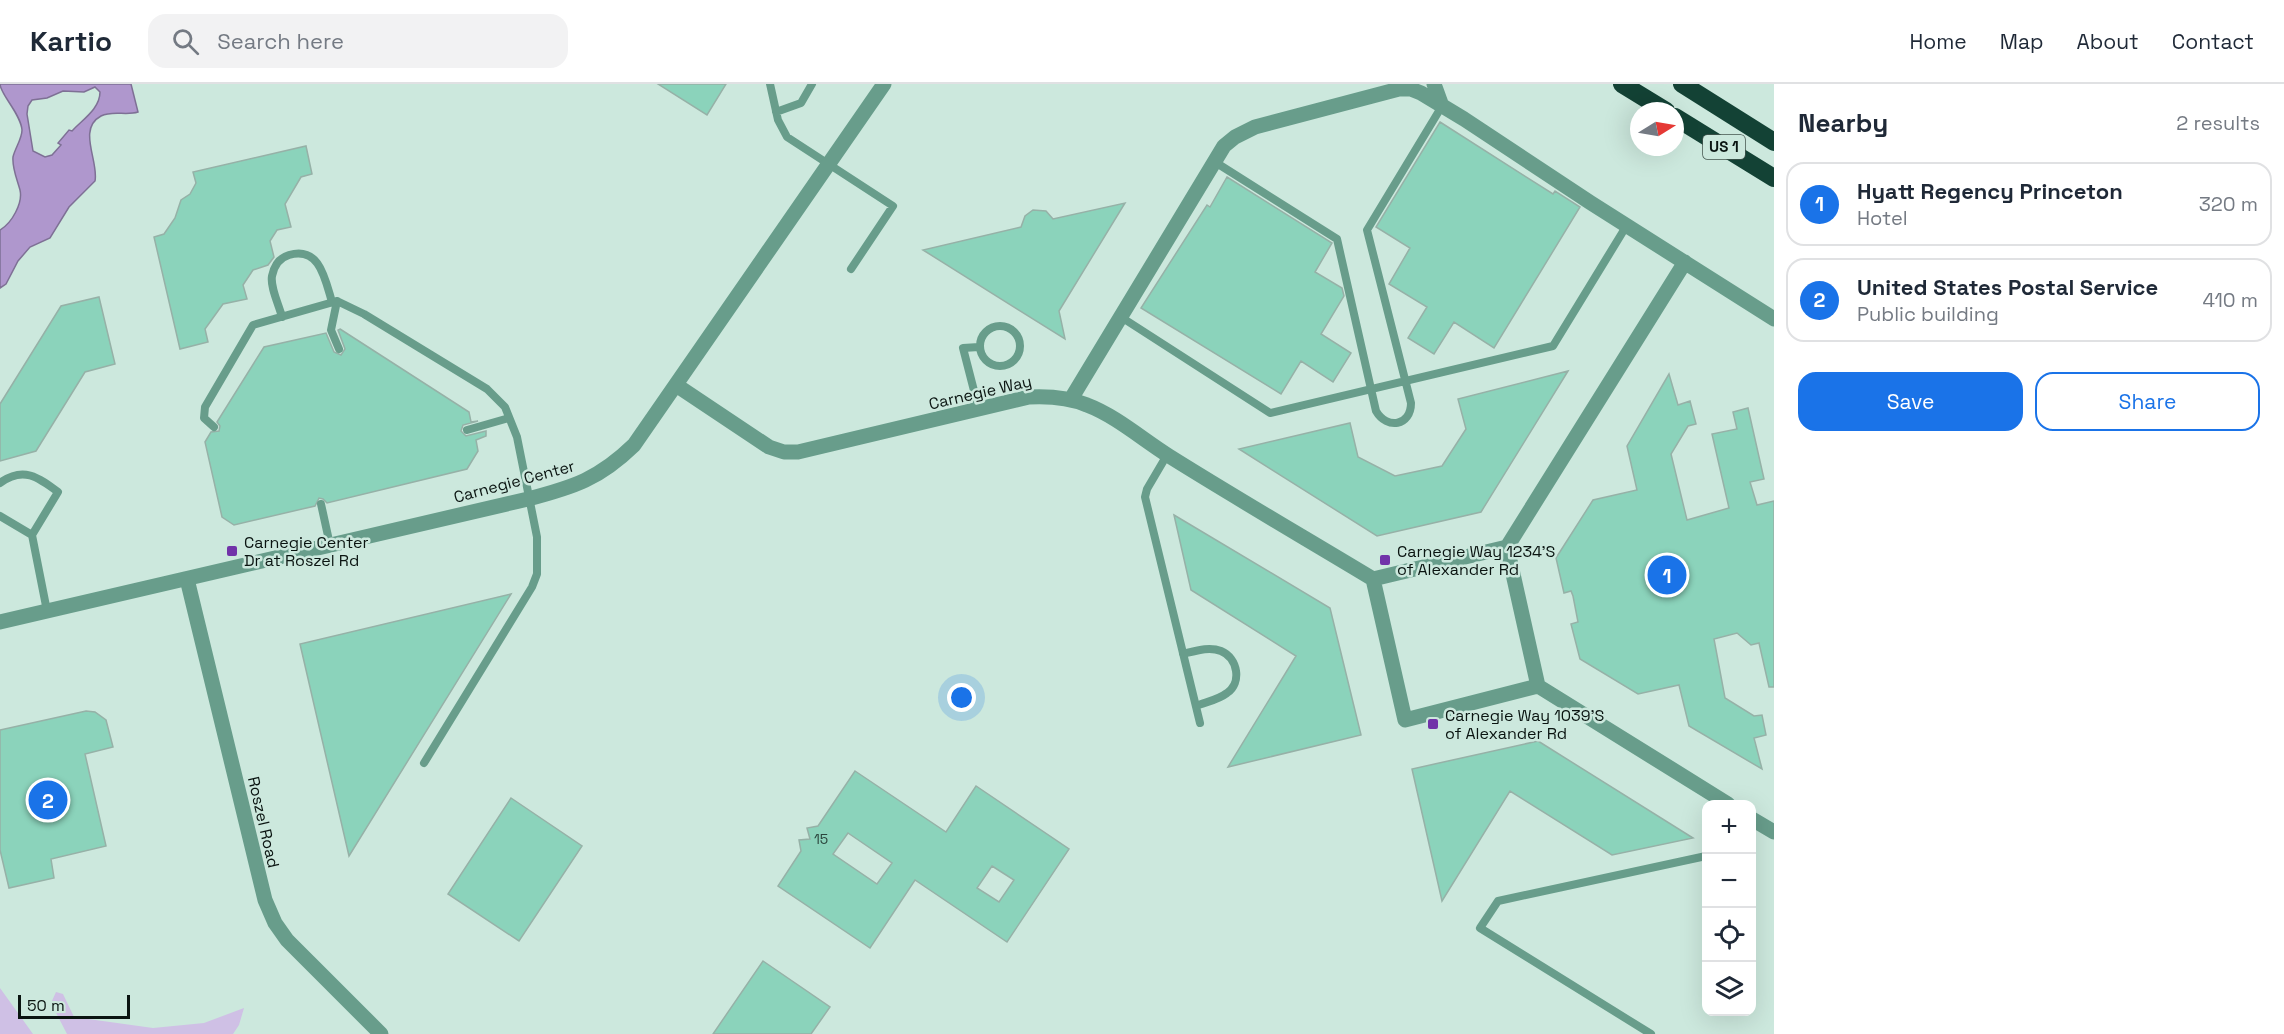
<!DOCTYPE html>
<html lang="en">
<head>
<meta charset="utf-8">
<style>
  :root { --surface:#fff; --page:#f2f2f3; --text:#1f2937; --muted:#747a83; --line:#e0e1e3; --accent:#1a73e8 }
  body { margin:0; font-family:"Space Grotesk",sans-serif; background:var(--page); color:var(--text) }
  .controls { position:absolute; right:18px; bottom:18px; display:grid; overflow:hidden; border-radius:12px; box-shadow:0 6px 24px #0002 }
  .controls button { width:54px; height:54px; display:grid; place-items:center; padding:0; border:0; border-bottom:2px solid var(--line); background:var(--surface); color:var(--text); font:30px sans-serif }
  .compass { position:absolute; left:1630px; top:18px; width:54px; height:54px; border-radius:50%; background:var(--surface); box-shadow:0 6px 24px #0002; rotate:79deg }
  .scale { position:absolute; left:18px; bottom:15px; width:112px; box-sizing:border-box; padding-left:6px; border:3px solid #0a1411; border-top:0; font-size:16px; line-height:21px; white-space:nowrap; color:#0a1411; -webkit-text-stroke:4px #cce8dd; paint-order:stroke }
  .you { position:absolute; left:962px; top:614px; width:21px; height:21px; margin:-15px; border:4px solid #fff; border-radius:50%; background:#1a73e8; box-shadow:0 0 0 9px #1a73e833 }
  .badge { display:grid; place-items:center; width:39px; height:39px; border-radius:50%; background:var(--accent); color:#fff; font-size:20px; font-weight:700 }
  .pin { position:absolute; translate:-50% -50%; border:3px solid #fff; box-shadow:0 2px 6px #0006 }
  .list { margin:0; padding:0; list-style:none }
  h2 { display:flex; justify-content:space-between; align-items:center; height:78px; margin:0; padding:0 24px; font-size:26px }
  h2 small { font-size:20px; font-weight:400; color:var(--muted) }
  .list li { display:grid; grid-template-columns:39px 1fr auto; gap:18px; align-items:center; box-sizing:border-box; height:84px; margin:0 12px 12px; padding:0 12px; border:2px solid var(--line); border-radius:18px }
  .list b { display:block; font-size:22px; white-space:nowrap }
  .list p { margin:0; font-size:20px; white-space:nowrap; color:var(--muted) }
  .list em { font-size:20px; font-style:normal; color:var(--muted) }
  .actions { display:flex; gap:12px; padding:18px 24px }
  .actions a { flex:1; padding:14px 0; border:2px solid var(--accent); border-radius:18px; text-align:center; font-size:21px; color:var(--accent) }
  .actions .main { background:var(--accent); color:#fff }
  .icon { flex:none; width:33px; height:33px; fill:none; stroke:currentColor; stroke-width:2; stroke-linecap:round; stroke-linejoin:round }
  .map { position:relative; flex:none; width:1774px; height:950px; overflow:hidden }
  header { display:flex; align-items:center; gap:36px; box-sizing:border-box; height:84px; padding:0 30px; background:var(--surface); border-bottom:2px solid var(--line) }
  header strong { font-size:28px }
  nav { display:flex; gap:33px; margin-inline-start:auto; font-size:21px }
  .search { width:420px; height:54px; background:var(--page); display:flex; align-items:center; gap:15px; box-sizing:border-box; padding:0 21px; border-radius:18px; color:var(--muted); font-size:22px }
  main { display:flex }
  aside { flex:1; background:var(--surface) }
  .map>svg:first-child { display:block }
  .green { fill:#cfc0e5 }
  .water { fill:#af97cd; stroke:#7e7095; stroke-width:1.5; fill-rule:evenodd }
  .building { fill:#8bd3bb; stroke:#96b1a7; stroke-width:1.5; fill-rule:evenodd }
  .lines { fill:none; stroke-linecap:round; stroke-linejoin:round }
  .lane { stroke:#689d8b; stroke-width:8 }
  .street { stroke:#689d8b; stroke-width:15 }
  .highway { stroke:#134235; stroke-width:18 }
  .poi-dot { fill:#7133a9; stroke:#cce8dd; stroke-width:2 }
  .labels { text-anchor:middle; stroke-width:5; stroke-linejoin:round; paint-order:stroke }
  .number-label { font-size:14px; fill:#2a443c }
  .shield { fill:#cce8dd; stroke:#44544e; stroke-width:1.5 }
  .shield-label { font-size:15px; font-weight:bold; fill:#0a1411 }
  .street-label { font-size:16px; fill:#0a1411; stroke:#cce8dd }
  .poi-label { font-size:16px; fill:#0a1411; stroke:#cce8dd; text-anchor:start }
</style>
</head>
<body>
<header>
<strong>Kartio</strong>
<div class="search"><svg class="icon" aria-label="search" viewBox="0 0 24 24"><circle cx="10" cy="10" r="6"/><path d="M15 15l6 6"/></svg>Search here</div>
<nav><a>Home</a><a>Map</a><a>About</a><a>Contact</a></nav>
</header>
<main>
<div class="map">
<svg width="1774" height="950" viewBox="0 0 1774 950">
  <rect width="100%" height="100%" fill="#cce8dd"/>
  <!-- green -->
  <path class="green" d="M0 904 33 950H0Z
    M56 908 63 910 74 933 153 944 204 939 244 924 239 941 233 950H67L51 919Z"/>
  <!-- water -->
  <path class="water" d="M0 0H131L138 28C126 32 113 26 101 32 77 45 99 77 95 97L69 123 50 154 30 163 18 177 6 200 0 204V146C12 139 23 119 20 106 17 95 12 84 13 73 15 64 22 55 22 46 21 30 0 10 0 0ZM95 3 100 8C100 25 82 36 72 47L69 46 58 59 61 61 52 71 45 73 33 67 27 30 28 22 32 16 47 14 63 7 84 8Z"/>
  <!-- building -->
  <path class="building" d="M658 0H726L707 31Z
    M1440 38 1553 110 1555 107 1580 123 1494 264 1454 238 1434 270 1408 254 1427 223 1389 200 1410 164 1376 143Z
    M306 62 312 90 301 93 285 120 291 143 277 146 270 157 274 173 268 181 253 186 243 201 247 215 223 220 205 245 208 258 180 265 154 153 164 150 175 134 181 116 190 110 196 99 193 88Z
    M1227 93 1332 159 1315 188 1342 204 1344 212 1321 250 1351 269 1333 298 1301 277 1281 310 1141 224 1207 121 1210 123Z
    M1125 119 1059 227 1065 255 923 166 1021 143 1025 132 1033 126 1046 127 1053 135Z
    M99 213 115 280 85 288 36 367 0 377V320L61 222Z
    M340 245 469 328 471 338 478 337 463 341 461 347 466 352 486 347V352L476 356 478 367 467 385 327 419 323 415 319 414 315 422 234 441 222 433 205 358 211 348 219 347 220 342 217 338 264 263 326 249 334 268 341 271 345 265 338 246Z
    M1568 287 1481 428 1377 452 1239 365 1350 339 1358 373 1395 392 1442 382 1466 345 1458 315Z
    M1669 290 1678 321 1690 317 1696 340 1688 342 1671 370 1687 436 1729 424 1712 350 1737 345 1733 328 1748 324 1764 395 1750 398 1757 421 1774 417V603H1769L1759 559 1751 561 1737 549 1714 555 1725 614 1754 632 1762 631 1766 651 1754 654 1762 685 1689 642 1679 601 1638 610 1580 575 1571 540 1578 538 1573 512 1571 507 1564 509 1556 474 1593 416 1637 406 1627 362Z
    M1174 431 1330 524 1361 651 1228 683 1296 572 1191 506Z
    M511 510 349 772 300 560Z
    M86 627 95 628 106 636 113 663 85 670 106 762 51 775 54 794 9 804 0 766V646Z
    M1538 657 1693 754 1612 771 1510 707 1442 817 1412 685Z
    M855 687 946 748 976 702 1069 765 1007 858 915 796 870 864 778 802 801 767 799 756 810 755 807 744 818 742ZM848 749 892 779 877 800 833 770ZM992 782 1014 796 999 818 977 804Z
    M511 714 582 762 519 857 448 810Z
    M763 877 830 923 811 950H713Z"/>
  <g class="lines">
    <!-- lane -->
    <path class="lane" d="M770 0 778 36 787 53 893 122 851 185
      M776 28 801 19 812 0
      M1215 78 1337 155 1376 327C1387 346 1411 342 1411 319L1367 146 1442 22
      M337 217 331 246 339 265
      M282 233C279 221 270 203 272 192 274 182 279 174 289 171 320 162 325 195 332 218
      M1121 233 1270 329 1553 262 1627 141
      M980 262a20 20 0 1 1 40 0a20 20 0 1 1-40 0Z
      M979 326 963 264 979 263
      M214 343 204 334 205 323 253 241 337 217 364 230 487 305 505 323 517 353 537 453V490L532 503 424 679
      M467 346 509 334
      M1167 371 1147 405 1145 413 1200 639
      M0 399C23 382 38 393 58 408L32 451 47 527
      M321 420 330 461
      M0 432 32 451
      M1183 570C1195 567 1209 562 1221 567 1238 574 1242 599 1227 609 1218 616 1206 618 1196 622
      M1651 950 1480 844 1498 817 1706 772"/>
    <!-- street -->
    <path class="street" d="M1434 0 1442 22
      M676 301 769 363 784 368H798L1029 313C1049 312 1068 313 1087 321 1116 332 1142 355 1169 372 1236 414 1305 454 1373 495
      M1071 315 1224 62 1235 53 1255 43 1399 5H1411L1421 9 1464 35 1591 119 1774 235
      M1507 463 1685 178
      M187 495 265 816 275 839 287 856 381 950
      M1373 495 1507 463 1538 602 1728 720
      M1373 495 1405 636 1538 602
      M0 538 528 415C574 403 599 395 634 361L884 0
      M1752 735 1774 748"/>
    <!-- highway -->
    <path class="highway" d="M1622 0 1666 27
      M1682 0 1774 58
      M1675 33 1774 94"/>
  </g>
  <!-- markers -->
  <g class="poi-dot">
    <rect x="226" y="461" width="12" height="12" rx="3"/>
    <rect x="1379" y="470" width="12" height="12" rx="3"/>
    <rect x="1427" y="634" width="12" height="12" rx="3"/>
  </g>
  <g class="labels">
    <!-- number labels -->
    <g class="number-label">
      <text x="821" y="760">15</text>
    </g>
    <!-- shield labels -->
    <rect class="shield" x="1703" y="51" width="42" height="24" rx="4.5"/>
    <g class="shield-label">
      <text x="1724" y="68">US 1</text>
    </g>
    <!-- street labels -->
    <g class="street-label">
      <text transform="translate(980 308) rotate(-13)" y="6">Carnegie Way</text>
      <text transform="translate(514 397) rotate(-15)" y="6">Carnegie Center</text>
      <text transform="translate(264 738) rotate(77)" y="6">Roszel Road</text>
    </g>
    <!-- poi labels -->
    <g class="poi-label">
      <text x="244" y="464">Carnegie Center<tspan x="244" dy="18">Dr at Roszel Rd</tspan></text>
      <text x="1397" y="473">Carnegie Way 1234'S<tspan x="1397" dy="18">of Alexander Rd</tspan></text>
      <text x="1445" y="637">Carnegie Way 1039'S<tspan x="1445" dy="18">of Alexander Rd</tspan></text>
    </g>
  </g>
</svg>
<div class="controls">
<button>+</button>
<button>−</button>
<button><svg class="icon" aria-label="locate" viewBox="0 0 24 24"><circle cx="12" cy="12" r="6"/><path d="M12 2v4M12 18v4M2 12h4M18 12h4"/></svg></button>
<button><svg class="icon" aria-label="layers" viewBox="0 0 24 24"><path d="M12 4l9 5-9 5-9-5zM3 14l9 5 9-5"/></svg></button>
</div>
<svg class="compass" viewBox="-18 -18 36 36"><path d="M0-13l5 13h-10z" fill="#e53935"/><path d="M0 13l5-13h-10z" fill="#747a83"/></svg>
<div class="scale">50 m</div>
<div class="you"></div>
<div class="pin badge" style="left:1667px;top:491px">1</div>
<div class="pin badge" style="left:48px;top:716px">2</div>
</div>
<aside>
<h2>Nearby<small>2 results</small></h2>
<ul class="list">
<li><span class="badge">1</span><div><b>Hyatt Regency Princeton</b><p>Hotel</p></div><em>320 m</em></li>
<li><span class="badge">2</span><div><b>United States Postal Service</b><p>Public building</p></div><em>410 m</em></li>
</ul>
<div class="actions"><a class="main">Save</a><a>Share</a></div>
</aside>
</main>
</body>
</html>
